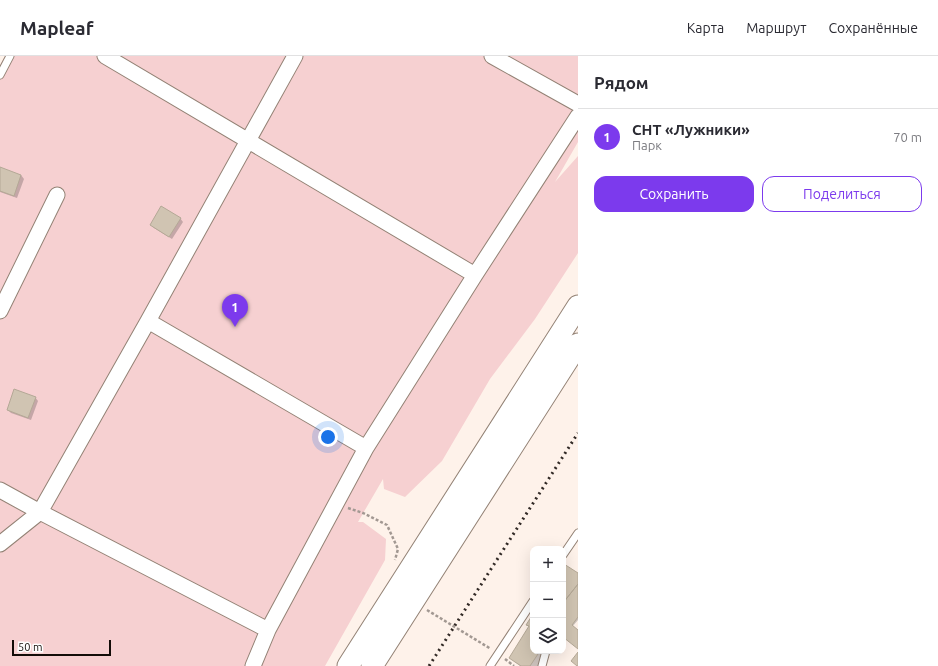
<!DOCTYPE html>
<html lang="ru">
<head>
<meta charset="utf-8">
<style>
  :root { --surface:#fff; --page:#f2f2f3; --text:#2b2b33; --muted:#7c7c81; --line:#e1e1e2; --accent:#7c3aed }
  body { margin:0; font-family:Ubuntu,sans-serif; background:var(--page); color:var(--text) }
  .controls { position:absolute; right:12px; bottom:12px; display:grid; overflow:hidden; border-radius:8px; box-shadow:0 4px 16px #0002 }
  .controls button { width:36px; height:36px; display:grid; place-items:center; padding:0; border:0; border-bottom:1px solid var(--line); background:var(--surface); color:var(--text); font:20px sans-serif }
  .scale { position:absolute; left:12px; bottom:10px; width:99px; box-sizing:border-box; padding-left:4px; border:2px solid #130c08; border-top:0; font-size:11px; line-height:14px; white-space:nowrap; color:#130c08; -webkit-text-stroke:3px #fff; paint-order:stroke }
  .you { position:absolute; left:328px; top:381px; width:14px; height:14px; margin:-10px; border:3px solid #fff; border-radius:50%; background:#1a73e8; box-shadow:0 0 0 6px #1a73e833 }
  .badge { display:grid; place-items:center; width:26px; height:26px; border-radius:50%; background:var(--accent); color:#fff; font-size:13px; font-weight:700 }
  .pin { position:absolute; translate:-50% -33px; filter:drop-shadow(0 1px 2px #0008) }
  .pin::after { content:''; position:absolute; top:21px; width:14px; height:12px; background:inherit; clip-path:polygon(0 0,100% 0,50% 100%) }
  .list { margin:0; padding:0; list-style:none }
  h2 { display:flex; justify-content:space-between; align-items:center; height:52px; margin:0; padding:0 16px; font-size:17px }
  h2 small { font-size:13px; font-weight:400; color:var(--muted) }
  .list li { display:grid; grid-template-columns:26px 1fr auto; gap:12px; align-items:center; box-sizing:border-box; height:56px; padding:0 16px; border-top:1px solid var(--line) }
  .list b { display:block; font-size:15px; white-space:nowrap }
  .list p { margin:0; font-size:13px; white-space:nowrap; color:var(--muted) }
  .list em { font-size:13px; font-style:normal; color:var(--muted) }
  .actions { display:flex; gap:8px; padding:12px 16px }
  .actions a { flex:1; padding:9px 0; border:1px solid var(--accent); border-radius:12px; text-align:center; font-size:14px; color:var(--accent) }
  .actions .main { background:var(--accent); color:#fff }
  .icon { flex:none; width:22px; height:22px; fill:none; stroke:currentColor; stroke-width:2; stroke-linecap:round; stroke-linejoin:round }
  .map { position:relative; flex:none; width:578px; height:610px; overflow:hidden }
  header { display:flex; align-items:center; gap:24px; box-sizing:border-box; height:56px; padding:0 20px; background:var(--surface); border-bottom:1px solid var(--line) }
  header strong { font-size:19px }
  nav { display:flex; gap:22px; margin-inline-start:auto; font-size:14px }
  main { display:flex }
  aside { flex:1; background:var(--surface) }
  .map>svg:first-child { display:block }
  .green { fill:#f6d0d1 }
  .shadow { fill:#0003 }
  .building { fill:#d0c4b2; stroke:#b4a896 }
  .lines { fill:none; stroke-linecap:round; stroke-linejoin:round }
  .lane-casing { stroke:#938275; stroke-width:9 }
  .street-casing { stroke:#938275; stroke-width:17 }
  .secondary-casing { stroke:#938275; stroke-width:23 }
  .path { stroke:#a29892; stroke-width:2.5; stroke-dasharray:3 2; stroke-linecap:butt }
  .lane { stroke:#fff; stroke-width:7 }
  .street { stroke:#fff; stroke-width:15 }
  .secondary { stroke:#fff; stroke-width:21 }
  .rail { stroke:#312925; stroke-width:3; stroke-dasharray:2 4; stroke-linecap:butt }
</style>
</head>
<body>
<header>
<strong>Mapleaf</strong>
<nav><a>Карта</a><a>Маршрут</a><a>Сохранённые</a></nav>
</header>
<main>
<div class="map">
<svg width="578" height="610" viewBox="0 0 578 610">
  <rect width="100%" height="100%" fill="#fef2ea"/>
  <!-- green -->
  <path class="green" d="M5 0H578V86L555 126 578 100V197L535 263 490 323 442 405 405 441 384 433 383 423 358 466H363L386 483 385 504 325 610H0V9Z"/>
  <!-- shadow -->
  <path class="shadow" d="M0 114 21 119 24 123 17 142 0 136Z
    M180 162 183 166 172 183 154 172 151 169Z
    M35 341 38 345 31 364 11 357 8 354Z
    M563 512 578 518V564L572 571 578 576V592L563 580Z
    M533 560V595H548L539 610H520L510 602 530 571 528 569Z"/>
  <!-- building -->
  <path class="building" d="M0 111 21 119 14 140 0 135Z
    M161 150 181 162 169 181 150 169Z
    M14 333 36 341 28 362 7 354Z
    M564 508 578 517V528L563 547V510Z
    M578 528V561L572 569 578 574V593L563 581V547Z
    M533 558V595H540L530 610H521L509 602 529 570 526 569Z
    M578 596V610H577L571 605Z"/>
  <g class="lines">
    <defs>
      <path id="lane" d="M0 19 10 0
        M563 499 578 477
        M490 610 533 545
        M542 610 546 595"/>
      <path id="street" d="M105 0 475 219
        M492 0 578 48
        M0 255 57 139
        M148 265 366 392
        M0 434 40 456 268 574
        M0 488 40 456 148 265 295 0
        M253 610 268 574 366 392 475 219 578 60"/>
      <path id="secondary" d="M348 610 578 250
        M372 610 578 288"/>
    </defs>
    <!-- lane casing -->
    <use href="#lane" class="lane-casing"/>
    <!-- street casing -->
    <use href="#street" class="street-casing"/>
    <!-- secondary casing -->
    <use href="#secondary" class="secondary-casing"/>
    <!-- path -->
    <path class="path" d="M348 452 363 457 387 469 398 493 395 504
      M427 554 491 593
      M505 603 514 610"/>
    <!-- lane -->
    <use href="#lane" class="lane"/>
    <!-- street -->
    <use href="#street" class="street"/>
    <!-- secondary -->
    <use href="#secondary" class="secondary"/>
    <!-- rail -->
    <path class="rail" d="M429 610 578 377"/>
  </g>
</svg>
<div class="controls">
<button>+</button>
<button>−</button>
<button><svg class="icon" aria-label="layers" viewBox="0 0 24 24"><path d="M12 4l9 5-9 5-9-5zM3 14l9 5 9-5"/></svg></button>
</div>
<div class="scale">50 m</div>
<div class="you"></div>
<div class="pin badge" style="left:235px;top:271px">1</div>
</div>
<aside>
<h2>Рядом<small></small></h2>
<ul class="list">
<li><span class="badge">1</span><div><b>СНТ «Лужники»</b><p>Парк</p></div><em>70 m</em></li>
</ul>
<div class="actions"><a class="main">Сохранить</a><a>Поделиться</a></div>
</aside>
</main>
</body>
</html>
